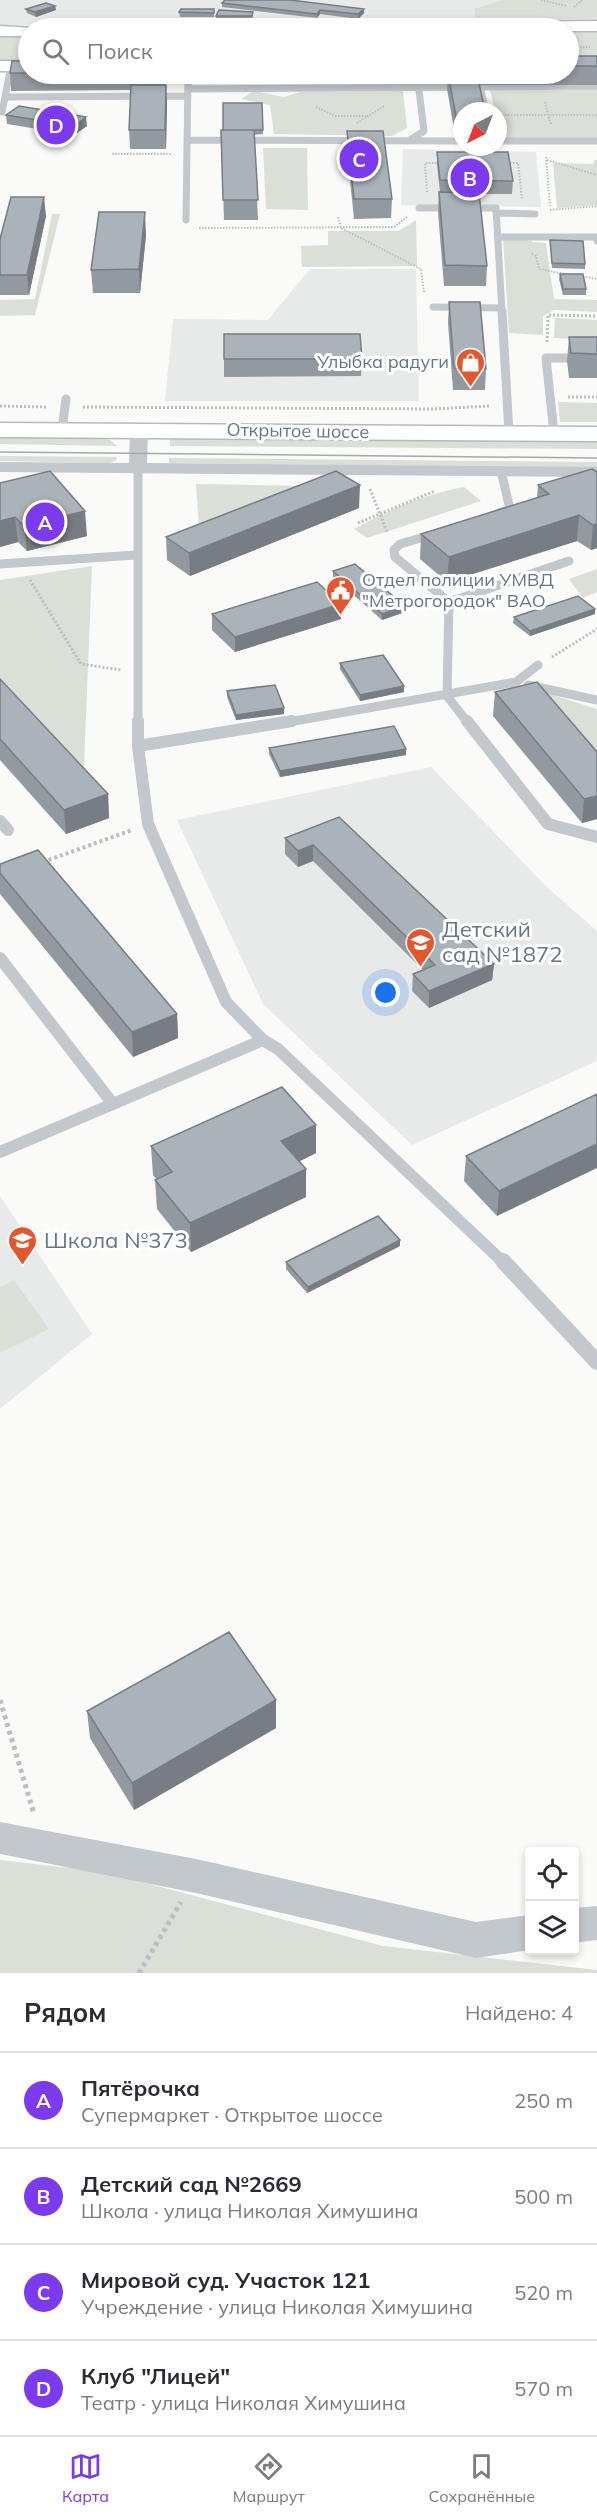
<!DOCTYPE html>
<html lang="ru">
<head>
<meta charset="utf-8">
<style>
  :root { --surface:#fff; --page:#f7f7f7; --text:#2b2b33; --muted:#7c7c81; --line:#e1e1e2; --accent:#7c3aed }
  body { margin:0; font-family:Mulish,sans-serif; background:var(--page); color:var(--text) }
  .controls { position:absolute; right:18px; bottom:18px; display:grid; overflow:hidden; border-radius:6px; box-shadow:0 3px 9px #0003 }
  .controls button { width:54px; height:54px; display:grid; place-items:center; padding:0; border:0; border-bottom:2px solid var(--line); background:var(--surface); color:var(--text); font:30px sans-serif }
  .compass { position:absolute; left:453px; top:102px; width:54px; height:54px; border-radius:50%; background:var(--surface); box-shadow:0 3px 9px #0003; rotate:222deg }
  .you { position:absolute; left:386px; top:993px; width:21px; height:21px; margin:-15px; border:4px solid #fff; border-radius:50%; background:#1a73e8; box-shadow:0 0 0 9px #1a73e833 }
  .badge { display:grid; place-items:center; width:39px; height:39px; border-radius:50%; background:var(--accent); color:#fff; font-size:20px; font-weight:700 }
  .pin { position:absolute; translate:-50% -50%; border:3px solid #fff; box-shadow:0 2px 6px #0006 }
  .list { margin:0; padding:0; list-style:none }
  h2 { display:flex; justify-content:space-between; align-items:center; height:78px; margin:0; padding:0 24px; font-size:26px }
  h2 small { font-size:20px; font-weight:400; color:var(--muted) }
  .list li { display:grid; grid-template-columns:39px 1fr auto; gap:18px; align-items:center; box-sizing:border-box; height:96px; padding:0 24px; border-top:2px solid var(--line) }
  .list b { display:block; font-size:22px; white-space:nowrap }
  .list p { margin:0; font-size:20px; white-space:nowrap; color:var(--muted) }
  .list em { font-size:20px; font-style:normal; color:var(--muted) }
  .icon { flex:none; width:33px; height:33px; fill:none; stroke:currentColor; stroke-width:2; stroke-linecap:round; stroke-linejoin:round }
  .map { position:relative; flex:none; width:597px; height:1973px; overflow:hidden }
  .search { position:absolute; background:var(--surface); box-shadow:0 3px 9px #0003; left:18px; right:18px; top:18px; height:66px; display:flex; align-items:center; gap:15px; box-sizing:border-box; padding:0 21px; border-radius:33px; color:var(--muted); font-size:22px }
  .sheet { height:462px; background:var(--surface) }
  nav { display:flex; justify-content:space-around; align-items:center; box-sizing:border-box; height:84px; border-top:2px solid var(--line); background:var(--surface); font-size:16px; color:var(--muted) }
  nav a { display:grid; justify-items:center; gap:3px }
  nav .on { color:var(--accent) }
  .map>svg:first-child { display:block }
  .built { fill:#e8e9e9 }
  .green { fill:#dadfd7 }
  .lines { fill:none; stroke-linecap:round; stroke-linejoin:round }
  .secondary-casing { stroke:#b3babf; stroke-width:3 }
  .path-far3 { stroke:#bbbfc2; stroke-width:2; stroke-dasharray:1.5 1.5; stroke-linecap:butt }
  .path-far2 { stroke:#bbbfc2; stroke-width:3; stroke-dasharray:2 2; stroke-linecap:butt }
  .path-far1 { stroke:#bbbfc2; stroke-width:4; stroke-dasharray:3 3; stroke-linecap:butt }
  .path { stroke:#bbbfc2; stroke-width:5; stroke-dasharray:4 4; stroke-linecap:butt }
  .lane-far3 { stroke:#c3c8cc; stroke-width:7 }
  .lane-far2 { stroke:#c3c8cc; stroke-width:9 }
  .lane-far1 { stroke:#c3c8cc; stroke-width:12 }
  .lane { stroke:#c3c8cc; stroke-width:16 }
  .street { fill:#c3c8cc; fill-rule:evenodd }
  .secondary { fill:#fff; fill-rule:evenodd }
  .tram { stroke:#a2aab0; stroke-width:1.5 }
  .wall { fill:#929a9f }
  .shaded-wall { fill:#777d82 }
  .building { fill:#aab3b9; stroke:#777d82; stroke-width:1.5 }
  .labels { text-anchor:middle; stroke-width:6; stroke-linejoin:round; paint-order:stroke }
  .far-poi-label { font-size:18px; fill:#657683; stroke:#fff; text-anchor:end }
  .far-street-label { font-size:18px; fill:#657683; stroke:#fff }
  .poi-label { font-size:22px; fill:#657683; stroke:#fff; text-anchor:start }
</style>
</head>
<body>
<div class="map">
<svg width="597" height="1973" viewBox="0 0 597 1973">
  <rect width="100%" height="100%" fill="#fafaf8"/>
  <!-- built -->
  <path class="built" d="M0 0H597V24L0 25Z
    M403 149 536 152 541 207 401 205Z
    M310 269H416L419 401H165L173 319 268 320Z
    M431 767 548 888 597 931V1061L412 1145 263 1004 177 820Z
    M0 1196 92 1334 0 1409Z"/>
  <!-- green -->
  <path class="green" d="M503 0H597V17L588 19 476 20 474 9Z
    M568 31H597V57H569Z
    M0 35H28V61L0 62Z
    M597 89V138L502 139 498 111H495L490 90Z
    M254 91 284 97 301 92 403 91 407 128 392 136 274 134 270 105 241 99Z
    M263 148H307L308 210 266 209Z
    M594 160H597V205L557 208 553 163 593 164Z
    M52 214H60L35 315 0 316V300L35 299Z
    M416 220 417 266 302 267 301 246 328 245V231H399Z
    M503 238 531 239 532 242 546 243 554 299 597 300V312L554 310 543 316V335L509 333Z
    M555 318 597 320V340L554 338Z
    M558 402 597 403V422H560Z
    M0 437 99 438 110 440 117 446 0 444Z
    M170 438 597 441V449L170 446Z
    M0 456 117 457 116 461 109 463 0 461Z
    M169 458 597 462V468L169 463Z
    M196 484 303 486 199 525Z
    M464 487 481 501 367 538 354 529C388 510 426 494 464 487Z
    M92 566 84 767 0 681V580Z
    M597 569V592L583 598 569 579Z
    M547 693 597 709V752Z
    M14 1280 49 1329 0 1353V1287Z
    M0 1860 104 1872 383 1946 597 1970V1973H0Z"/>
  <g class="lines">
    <defs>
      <path id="secondary" d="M597 21V31H568V28H397L405 23Z
        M0 26 35 28H28V36H0Z
        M0 61H28V71H0Z
        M0 423 597 427V441L0 437Z"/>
    </defs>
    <!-- secondary casing -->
    <use href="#secondary" class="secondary-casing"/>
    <!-- path-far3 -->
    <path class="path-far3" d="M541 0 567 6
      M574 7 582 0
      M46 27 386 24
      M568 48 590 47
      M545 102 548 115H597
      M316 107 335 116H367
      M502 115H548L551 124
      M357 123 384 106
      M112 154H171
      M546 157 550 206
      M547 160 597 175
      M507 163H518L522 199
      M427 192 425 163H440
      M550 210 597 206
      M338 217 341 228 421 269 424 293
      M199 228 394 227 407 217
      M532 254 536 256 539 269 570 275
      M580 276 597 279"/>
    <!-- path-far2 -->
    <path class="path-far2" d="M547 342 548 315 597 316
      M568 397H597
      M0 406 48 407
      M83 407 433 409 489 406
      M370 489 387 532
      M358 523 435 491
      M30 580 81 664 121 670
      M552 657 597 629"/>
    <!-- path-far1 -->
    <path class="path-far1" d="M43 862 132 830"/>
    <!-- path -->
    <path class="path" d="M0 1700 34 1814
      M139 1973 181 1902"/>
    <!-- lane-far3 -->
    <path class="lane-far3" d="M188 89 480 87
      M6 97 188 96
      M486 111 480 87 597 86
      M2 112 11 66
      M187 140 462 141
      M408 141 424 131 417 74
      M498 141H597
      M419 208H496L502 312
      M496 213 535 214
      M186 220 188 74
      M498 237H596L597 241
      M433 307 502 308"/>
    <!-- lane-far2 -->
    <path class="lane-far2" d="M502 311 509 433
      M62 430 66 399
      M554 433 546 358H597
      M138 468V723
      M497 514 510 509 501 471
      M435 534 400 544 394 550 395 557 449 602
      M0 564 136 555
      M528 685 597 700
      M283 723 516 682 538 665
      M468 723 447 696 449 602 569 561"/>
    <!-- lane-far1 -->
    <path class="lane-far1" d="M138 721V746L148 824 226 1002 263 1040 278 1049 504 1263
      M467 721 548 824 597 837
      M138 746 292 721
      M0 821 8 830
      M0 958 113 1104
      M0 1152 263 1040"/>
    <!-- lane -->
    <path class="lane" d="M503 1261 597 1362"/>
    <!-- street -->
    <path class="street" d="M139 425 148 430 147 463 597 467V477L0 472V462L129 463 130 430Z
      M0 1822 196 1859 476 1922 530 1915V1950L476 1958 196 1893 0 1854Z
      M597 1906V1940L574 1943V1908Z"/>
    <!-- secondary -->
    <use href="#secondary" class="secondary"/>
    <!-- tram -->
    <path class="tram" d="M0 452 597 458"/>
  </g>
  <!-- wall -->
  <path class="wall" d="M222 3 364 9V13L358 19 320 14 317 18 222 7Z
    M55 6 56 10 36 17 27 13 26 9Z
    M214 9V17H180L179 12Z
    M216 16H253L252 20H216Z
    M568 56H597V85H479L462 111V135H455L447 89 448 74H568Z
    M28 61V74H165V85L167 103 166 149H130L129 130 131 90 11 91 10 73Z
    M236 74H401V84H236Z
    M262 103 263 134 254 135 258 220H224L221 130H223Z
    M6 115 87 126 74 135 7 124Z
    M347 131 392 199 391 218 354 219 347 150Z
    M437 152 513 181 512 194H479L487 266 486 286H444L438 212 439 192H440L437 165Z
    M46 216 29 295H0V239Z
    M146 235 140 293H93L91 270Z
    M550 240 585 264V269L552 268Z
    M560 274 586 289V295H563L559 279Z
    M449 302 486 369 485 390H453L448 323Z
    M569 337H597V378H569L567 361Z
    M224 359H362L361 376 224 377Z
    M592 469 597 548 591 550 577 541 447 582 420 559 421 534 537 498 538 485Z
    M0 483 87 536 27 551 18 542 0 547Z
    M359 508 190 576 167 560 166 537Z
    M333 571 405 612 382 620 333 577Z
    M341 604V619L235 652 212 630V614Z
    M595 614 530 636 513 623 514 617Z
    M340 663 404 686V692L360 701 340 669Z
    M0 679 108 794 109 818 66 834 0 760Z
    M227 691 284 708V714L236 720 227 697Z
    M495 692 597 752V819L582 823 493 716Z
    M269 748 406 749V755L280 777 269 754Z
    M339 817 494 964 492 980 429 1008 412 991 413 974 423 970 313 861 298 867 285 854V838Z
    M0 864 177 1014 178 1038 133 1057 0 894Z
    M597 1094 497 1216 464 1181 466 1156Z
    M316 1125V1153L300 1161 306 1169V1197L191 1252 157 1209 155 1180 156 1179 153 1175 151 1146Z
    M400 1246 307 1293 286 1269V1262Z
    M87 1711 276 1728 134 1810 90 1738Z"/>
  <!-- shaded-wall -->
  <path class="shaded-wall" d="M55 6 56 10 36 17 35 12Z
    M364 9V13L358 19V14Z
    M320 10V14L317 18V14Z
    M163 74H165V78L164 90Z
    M166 85 167 103 166 149 165 130Z
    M86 117 87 126 74 135V126Z
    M44 197 46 216 29 295 27 275Z
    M145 212 146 235 140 293 139 269Z
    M360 485 359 508 190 576 189 553Z
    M85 511 87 536 27 551 24 526Z
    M579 515 577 541 447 582 449 557Z
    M15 517 18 542 0 547V521Z
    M597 524V548L591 550 593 525Z
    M341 604V619L235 652V637Z
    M405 606V612L382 620V614Z
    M595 609V614L530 636V631Z
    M404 686V692L360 701V695Z
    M284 708V714L236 720V715Z
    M406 749V755L280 777V771Z
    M108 794 109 818 66 834 64 810Z
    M597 796V819L582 823 584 799Z
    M313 845V861L298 867V851Z
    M494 964 492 980 429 1008V991Z
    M177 1014 178 1038 133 1057 132 1032Z
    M316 1125V1153L282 1170 281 1141Z
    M597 1144V1168L497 1216 499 1191Z
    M306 1169V1197L191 1252 190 1223Z
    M400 1240V1246L307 1293 308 1287Z
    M276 1700V1728L134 1810 132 1783Z"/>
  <!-- building -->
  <path class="building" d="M225 0H290L364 9 358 14 320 10 317 14 222 3Z
    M46 3 55 6 35 12 26 9Z
    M181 9H214V13L179 12Z
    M219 10 253 12 252 16H216Z
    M568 56H597V66H568Z
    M12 61H28V73H10Z
    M448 74H477L485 111H462V116H456Z
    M131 85H166L165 130H129Z
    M223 103H262L263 130H223Z
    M19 106 86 117 74 126 6 115Z
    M221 130H254L258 200H223Z
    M347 131H383L392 199H354Z
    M437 152H508L513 181 440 180Z
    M439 192 479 193 487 266 445 265Z
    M11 197H44L27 275H0V239Z
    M99 212H145L139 269 91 270Z
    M550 240 583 241 585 264 552 263Z
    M560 274H583L586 289H563Z
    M449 302H480L486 369 454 368Z
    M224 334H360L362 359H224Z
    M569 337H597V354L571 353Z
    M592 469 597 472V524L593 525 579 515 449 557 421 534 549 494 538 485Z
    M50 471 85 511 24 526 15 517 0 521V483Z
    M336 471 360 485 189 553 166 537Z
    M355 564 405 606 382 614 333 571Z
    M317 582 341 604 235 637 212 614Z
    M578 596 595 609 530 631 514 617Z
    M383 655 404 686 360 695 340 663Z
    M0 679 108 794 64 810 0 739Z
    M537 682 597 752V796L584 799 495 692Z
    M275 685 284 708 236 715 227 691Z
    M394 726 406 749 280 771 269 748Z
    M339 817 494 964 429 991 413 974 435 965 313 845 298 851 285 838Z
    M38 850 177 1014 132 1032 0 873V864Z
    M282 1087 316 1125 281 1141 306 1169 190 1223 155 1180 172 1172 151 1146Z
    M597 1094V1144L499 1191 466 1156Z
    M378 1216 400 1240 308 1287 286 1262Z
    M229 1632 276 1700 132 1783 87 1711Z"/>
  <!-- icons -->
  <defs>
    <symbol id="shop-pin" viewBox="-11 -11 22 30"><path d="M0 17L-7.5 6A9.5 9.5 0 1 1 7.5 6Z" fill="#e4572e" stroke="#fff"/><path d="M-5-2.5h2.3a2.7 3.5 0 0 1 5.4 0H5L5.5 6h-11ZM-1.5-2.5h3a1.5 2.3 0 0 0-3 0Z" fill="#fff"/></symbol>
    <symbol id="civic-pin" viewBox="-11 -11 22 30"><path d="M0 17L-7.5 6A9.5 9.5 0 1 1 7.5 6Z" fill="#e4572e" stroke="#fff"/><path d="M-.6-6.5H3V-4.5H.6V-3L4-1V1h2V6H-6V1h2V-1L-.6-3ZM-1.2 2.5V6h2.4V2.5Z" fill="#fff"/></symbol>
    <symbol id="school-pin" viewBox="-11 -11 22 30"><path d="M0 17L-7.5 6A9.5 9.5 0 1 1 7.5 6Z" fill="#e4572e" stroke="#fff"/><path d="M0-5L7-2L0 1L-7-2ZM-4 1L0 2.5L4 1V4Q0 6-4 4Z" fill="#fff"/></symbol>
  </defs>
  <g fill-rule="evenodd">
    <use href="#shop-pin" x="454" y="346" width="33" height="45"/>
    <use href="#civic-pin" x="324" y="574" width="33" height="45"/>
    <use href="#school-pin" x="404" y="926" width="33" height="45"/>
    <use href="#school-pin" x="6" y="1224" width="33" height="45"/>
  </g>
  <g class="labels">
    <!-- far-poi labels -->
    <g class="far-poi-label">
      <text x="449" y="368">Улыбка радуги</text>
      <text x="362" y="586" text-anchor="start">Отдел полиции УМВД<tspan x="362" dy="21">"Метрогородок" ВАО</tspan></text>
    </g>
    <!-- far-street labels -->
    <g class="far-street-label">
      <text transform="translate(298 431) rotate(1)" y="6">Открытое шоссе</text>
    </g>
    <!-- poi labels -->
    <g class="poi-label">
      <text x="442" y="937">Детский<tspan x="442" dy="25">сад №1872</tspan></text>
      <text x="44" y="1248">Школа №373</text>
    </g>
  </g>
</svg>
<div class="controls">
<button><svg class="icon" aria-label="locate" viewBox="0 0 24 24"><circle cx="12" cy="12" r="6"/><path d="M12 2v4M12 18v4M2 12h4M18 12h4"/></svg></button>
<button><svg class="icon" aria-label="layers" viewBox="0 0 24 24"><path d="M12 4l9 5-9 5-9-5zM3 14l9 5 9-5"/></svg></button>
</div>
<svg class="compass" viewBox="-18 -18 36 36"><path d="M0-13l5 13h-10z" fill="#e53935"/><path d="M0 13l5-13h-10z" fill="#7c7c81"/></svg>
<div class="you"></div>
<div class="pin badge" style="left:45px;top:522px">A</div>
<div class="pin badge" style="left:470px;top:178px">B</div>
<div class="pin badge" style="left:359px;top:159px">C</div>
<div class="pin badge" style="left:56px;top:125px">D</div>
<div class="search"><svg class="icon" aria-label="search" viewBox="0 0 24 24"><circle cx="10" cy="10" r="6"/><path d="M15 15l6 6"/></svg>Поиск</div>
</div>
<section class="sheet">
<h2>Рядом<small>Найдено: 4</small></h2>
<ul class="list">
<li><span class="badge">A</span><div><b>Пятёрочка</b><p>Супермаркет · Открытое шоссе</p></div><em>250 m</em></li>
<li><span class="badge">B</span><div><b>Детский сад №2669</b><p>Школа · улица Николая Химушина</p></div><em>500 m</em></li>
<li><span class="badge">C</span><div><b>Мировой суд. Участок 121</b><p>Учреждение · улица Николая Химушина</p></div><em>520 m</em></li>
<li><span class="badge">D</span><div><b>Клуб &quot;Лицей&quot;</b><p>Театр · улица Николая Химушина</p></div><em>570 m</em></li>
</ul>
</section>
<nav>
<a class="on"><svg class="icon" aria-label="map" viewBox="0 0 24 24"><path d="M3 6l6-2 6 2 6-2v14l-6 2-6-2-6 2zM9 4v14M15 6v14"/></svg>Карта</a>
<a><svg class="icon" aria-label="directions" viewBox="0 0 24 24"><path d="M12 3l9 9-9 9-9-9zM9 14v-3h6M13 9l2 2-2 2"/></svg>Маршрут</a>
<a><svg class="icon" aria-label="saved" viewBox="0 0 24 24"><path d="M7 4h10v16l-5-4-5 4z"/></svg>Сохранённые</a>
</nav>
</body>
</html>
